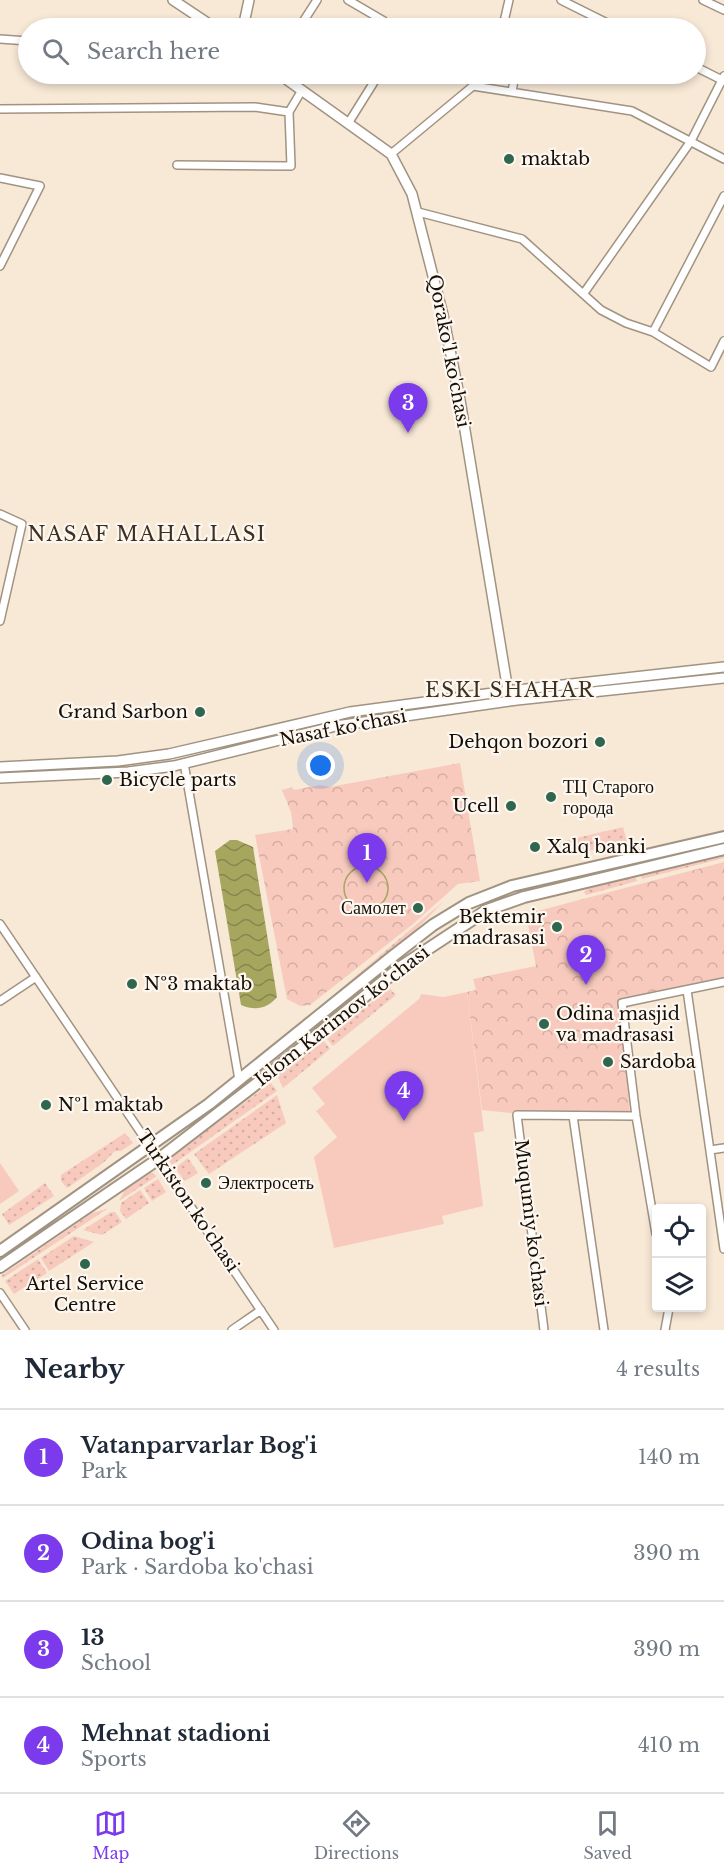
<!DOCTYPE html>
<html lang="en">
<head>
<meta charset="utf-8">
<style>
  :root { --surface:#fff; --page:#f6f6f7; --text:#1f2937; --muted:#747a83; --line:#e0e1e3; --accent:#7c3aed }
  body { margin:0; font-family:"Libre Baskerville",serif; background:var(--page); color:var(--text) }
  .controls { position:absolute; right:18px; bottom:18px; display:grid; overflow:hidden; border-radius:6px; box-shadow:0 3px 9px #0003 }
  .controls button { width:54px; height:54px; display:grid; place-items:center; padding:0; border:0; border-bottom:2px solid var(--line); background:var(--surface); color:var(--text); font:30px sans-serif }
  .you { position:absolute; left:321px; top:766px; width:21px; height:21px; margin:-15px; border:4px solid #fff; border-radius:50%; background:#1a73e8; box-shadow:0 0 0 9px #1a73e833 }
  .badge { display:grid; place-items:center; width:39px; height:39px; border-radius:50%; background:var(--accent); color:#fff; font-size:20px; font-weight:700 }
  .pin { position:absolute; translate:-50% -50px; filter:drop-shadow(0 2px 3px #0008) }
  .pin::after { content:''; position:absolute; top:32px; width:21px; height:18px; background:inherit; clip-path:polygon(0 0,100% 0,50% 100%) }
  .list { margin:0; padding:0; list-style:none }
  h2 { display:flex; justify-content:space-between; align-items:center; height:78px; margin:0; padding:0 24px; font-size:26px }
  h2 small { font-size:20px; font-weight:400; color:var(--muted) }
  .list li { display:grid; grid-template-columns:39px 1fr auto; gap:18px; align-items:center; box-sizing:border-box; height:96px; padding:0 24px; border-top:2px solid var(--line) }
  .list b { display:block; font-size:22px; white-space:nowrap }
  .list p { margin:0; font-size:20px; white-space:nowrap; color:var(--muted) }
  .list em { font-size:20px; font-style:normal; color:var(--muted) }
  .icon { flex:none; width:33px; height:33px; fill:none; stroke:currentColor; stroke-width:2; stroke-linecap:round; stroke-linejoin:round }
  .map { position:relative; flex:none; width:724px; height:1330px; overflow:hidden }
  .search { position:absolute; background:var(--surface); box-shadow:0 3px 9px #0003; left:18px; right:18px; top:18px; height:66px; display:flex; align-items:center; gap:15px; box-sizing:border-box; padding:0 21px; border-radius:33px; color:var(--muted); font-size:22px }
  .sheet { height:462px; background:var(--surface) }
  nav { display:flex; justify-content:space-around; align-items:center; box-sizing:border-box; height:84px; border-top:2px solid var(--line); background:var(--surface); font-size:16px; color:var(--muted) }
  nav a { display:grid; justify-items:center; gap:3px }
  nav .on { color:var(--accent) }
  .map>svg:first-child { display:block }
  .grass { fill:url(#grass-dots) }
  .park { fill:url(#park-crowns) }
  .pitch { fill:#f8cabe }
  .water { fill:url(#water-waves) }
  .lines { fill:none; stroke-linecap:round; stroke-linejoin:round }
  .stream { stroke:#a7a65f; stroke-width:1.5 }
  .street-casing { stroke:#a19382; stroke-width:10 }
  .secondary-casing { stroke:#a19382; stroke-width:12 }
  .primary-casing { stroke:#a19382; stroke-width:14 }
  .street { stroke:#fff; stroke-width:7 }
  .secondary { stroke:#fff; stroke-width:9 }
  .primary { stroke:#fff; stroke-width:10 }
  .poi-dot { fill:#2f664d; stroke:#fdf7ef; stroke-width:2 }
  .labels { text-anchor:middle; stroke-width:4.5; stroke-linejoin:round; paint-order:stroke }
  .poi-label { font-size:18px; fill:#140f09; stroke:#fdf7ef; text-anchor:start }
  .street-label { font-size:18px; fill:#140f09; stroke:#fdf7ef }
  .neighbourhood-label { font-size:20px; letter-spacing:1.5px; fill:#3c3022; stroke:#fdf7ef }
</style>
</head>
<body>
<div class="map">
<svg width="724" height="1330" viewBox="0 0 724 1330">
  <defs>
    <pattern id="grass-dots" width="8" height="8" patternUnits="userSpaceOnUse" patternTransform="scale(1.5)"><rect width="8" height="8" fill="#f8cabe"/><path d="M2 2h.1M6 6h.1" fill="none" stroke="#d4aca2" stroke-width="1.8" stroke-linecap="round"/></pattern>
    <pattern id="park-crowns" width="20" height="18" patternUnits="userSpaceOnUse" patternTransform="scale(1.5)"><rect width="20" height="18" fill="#f8cabe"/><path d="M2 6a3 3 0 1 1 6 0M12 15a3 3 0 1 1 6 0" fill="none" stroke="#d4aca2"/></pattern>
    <pattern id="water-waves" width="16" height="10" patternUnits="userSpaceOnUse" patternTransform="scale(1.5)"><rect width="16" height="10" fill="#a7a65f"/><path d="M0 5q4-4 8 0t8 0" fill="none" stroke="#87864d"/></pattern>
  </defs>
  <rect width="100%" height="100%" fill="#f8e8d6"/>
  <!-- grass -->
  <path class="grass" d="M623 827 627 842 579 853 560 842Z
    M724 854V858L642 879 640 874Z
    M635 875 637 881 586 895 584 892 590 886Z
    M444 901 412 934 316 1014H311Z
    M389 988 396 995 333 1046 327 1039Z
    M324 1041 330 1049 283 1088 278 1077Z
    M271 1083 277 1091 172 1165 168 1159Z
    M277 1095 286 1123 209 1174 194 1154Z
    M125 1133 133 1143 121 1151H115L103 1163 67 1188 61 1181V1175Z
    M188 1158 198 1173 185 1181 175 1168Z
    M150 1172 157 1176 119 1201 126 1188Z
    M158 1179 166 1192 152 1201 144 1188Z
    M45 1183 54 1196 9 1225 2 1214Z
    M140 1190 149 1203 126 1219 120 1211 121 1203Z
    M107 1209 3 1278 1 1276 92 1213Z
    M111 1212H115L122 1222 102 1235 83 1230Z
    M74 1236 94 1242 49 1271 41 1258Z
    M38 1259 47 1273 14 1294 5 1281Z"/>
  <!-- park -->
  <path class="park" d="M460 763 480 881 458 884 413 924 310 1005 300 1006 287 999 255 835 293 829 291 812 282 790 292 787 294 790 320 785 330 787Z
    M724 862V979L619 1000 630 1114H520L482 1110 467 992 476 990 473 979 536 966 526 914Z"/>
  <!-- pitch -->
  <path class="pitch" d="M467 992 484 1131 474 1133 483 1206 442 1216 444 1224 334 1248 314 1157 337 1137 316 1111 325 1104 312 1088 419 999 421 994 444 997Z
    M0 1163 19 1191 0 1204Z"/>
  <!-- water -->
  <path class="water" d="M230 840H237L253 847 277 997C267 1009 255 1011 241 1005L215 851Z"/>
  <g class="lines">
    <!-- stream -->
    <path class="stream" d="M344 888a22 22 0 1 1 44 0a22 22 0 1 1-44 0Z"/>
    <defs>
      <path id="street" d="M348 0 384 21V28
        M561 0 617 28
        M703 0 724 10
        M299 28 317 0
        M508 28 503 26 509 0
        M0 39 28 41
        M696 67 724 81
        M512 92 515 74
        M0 109 255 107 289 112 302 90
        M349 122 379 74
        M391 154 473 86 632 111 724 159
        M177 165 291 166 289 112
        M0 178 40 186 0 266
        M418 212 522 239 601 310 626 323 653 332 711 367 724 341
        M584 293 691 141 724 76
        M653 332 724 196
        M0 514 22 524 0 621
        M184 763 239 1080
        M0 924 274 1330
        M687 990 724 1249
        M0 1001 36 977
        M573 1116 604 1330
        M710 1150 724 1148
        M656 1234 636 1116 622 1003 724 982
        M0 1293 25 1330
        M232 1330 261 1310
        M544 1330 517 1115 636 1116
        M665 1330 669 1308"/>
      <path id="secondary" d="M173 0 215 28
        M243 28 249 0
        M279 74 391 154 412 194 443 315 460 400 508 691
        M0 767 118 761 169 754 350 712 508 691 724 667
        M0 778 128 772 174 766 336 726 517 700 724 678"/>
      <path id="primary" d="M0 1251 209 1104 393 956 433 925 469 903 512 886 724 837
        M0 1267 160 1158 273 1071 402 966 487 910 524 897 724 849"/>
    </defs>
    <!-- street casing -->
    <use href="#street" class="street-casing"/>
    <!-- secondary casing -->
    <use href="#secondary" class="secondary-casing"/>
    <!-- primary casing -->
    <use href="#primary" class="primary-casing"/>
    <!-- street -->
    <use href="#street" class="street"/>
    <!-- secondary -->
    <use href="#secondary" class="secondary"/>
    <!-- primary -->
    <use href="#primary" class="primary"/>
  </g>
  <!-- markers -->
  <g class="poi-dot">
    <circle cx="509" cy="159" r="6"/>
    <circle cx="200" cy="712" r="6"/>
    <circle cx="600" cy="742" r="6"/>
    <circle cx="107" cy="780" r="6"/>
    <circle cx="551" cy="797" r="6"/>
    <circle cx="511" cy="806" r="6"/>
    <circle cx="535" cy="847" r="6"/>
    <circle cx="418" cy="908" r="6"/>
    <circle cx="557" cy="927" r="6"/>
    <circle cx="132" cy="984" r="6"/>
    <circle cx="544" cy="1024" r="6"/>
    <circle cx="608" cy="1062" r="6"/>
    <circle cx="46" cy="1105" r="6"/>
    <circle cx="206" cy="1183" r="6"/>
    <circle cx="85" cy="1264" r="6"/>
  </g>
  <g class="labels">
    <!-- poi labels -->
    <g class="poi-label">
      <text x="521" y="165">maktab</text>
      <text x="188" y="718" text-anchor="end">Grand Sarbon</text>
      <text x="588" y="748" text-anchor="end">Dehqon bozori</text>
      <text x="119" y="786">Bicycle parts</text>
      <text x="563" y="793">ТЦ Старого<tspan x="563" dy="21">города</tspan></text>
      <text x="499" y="812" text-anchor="end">Ucell</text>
      <text x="547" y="853">Xalq banki</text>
      <text x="406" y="914" text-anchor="end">Самолет</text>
      <text x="545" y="923" text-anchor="end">Bektemir<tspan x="545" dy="21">madrasasi</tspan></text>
      <text x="144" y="990">№3 maktab</text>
      <text x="556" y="1020">Odina masjid<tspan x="556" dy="21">va madrasasi</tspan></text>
      <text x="620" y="1068">Sardoba</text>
      <text x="58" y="1111">№1 maktab</text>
      <text x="218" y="1189">Электросеть</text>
      <text x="85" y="1290" text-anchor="middle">Artel Service<tspan x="85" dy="21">Centre</tspan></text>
    </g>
    <!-- street labels -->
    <g class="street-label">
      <text transform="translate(449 351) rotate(79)" y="6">Qorako'l ko'chasi</text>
      <text transform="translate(343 728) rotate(-11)" y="6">Nasaf ko‘chasi</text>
      <text transform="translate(342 1016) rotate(-38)" y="6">Islom Karimov ko‘chasi</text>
      <text transform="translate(188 1201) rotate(56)" y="6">Turkiston ko'chasi</text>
      <text transform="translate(531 1223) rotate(83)" y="6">Muqumiy ko'chasi</text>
    </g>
    <!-- neighbourhood labels -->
    <g class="neighbourhood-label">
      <text x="147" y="541">NASAF MAHALLASI</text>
      <text x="510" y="697">ESKI SHAHAR</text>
    </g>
  </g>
</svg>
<div class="controls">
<button><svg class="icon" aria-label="locate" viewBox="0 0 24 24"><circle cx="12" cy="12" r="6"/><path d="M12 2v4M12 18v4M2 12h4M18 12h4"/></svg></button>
<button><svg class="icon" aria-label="layers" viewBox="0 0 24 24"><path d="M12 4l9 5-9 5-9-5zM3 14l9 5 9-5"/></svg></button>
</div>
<div class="you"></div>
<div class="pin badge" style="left:367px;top:883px">1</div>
<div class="pin badge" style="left:586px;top:985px">2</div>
<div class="pin badge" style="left:408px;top:433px">3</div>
<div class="pin badge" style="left:404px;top:1121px">4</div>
<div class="search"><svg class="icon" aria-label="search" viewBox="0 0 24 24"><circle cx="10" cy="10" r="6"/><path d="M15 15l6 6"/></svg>Search here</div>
</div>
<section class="sheet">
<h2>Nearby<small>4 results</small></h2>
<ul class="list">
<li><span class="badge">1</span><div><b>Vatanparvarlar Bog'i</b><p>Park</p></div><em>140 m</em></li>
<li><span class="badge">2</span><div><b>Odina bog'i</b><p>Park · Sardoba ko'chasi</p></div><em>390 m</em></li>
<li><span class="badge">3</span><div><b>13</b><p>School</p></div><em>390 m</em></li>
<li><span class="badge">4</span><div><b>Mehnat stadioni</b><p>Sports</p></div><em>410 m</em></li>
</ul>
</section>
<nav>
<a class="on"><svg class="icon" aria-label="map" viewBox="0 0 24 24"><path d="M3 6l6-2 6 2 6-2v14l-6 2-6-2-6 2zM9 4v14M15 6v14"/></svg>Map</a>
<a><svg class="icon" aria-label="directions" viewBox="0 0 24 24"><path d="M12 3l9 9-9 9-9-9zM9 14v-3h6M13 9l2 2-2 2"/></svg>Directions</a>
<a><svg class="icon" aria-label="saved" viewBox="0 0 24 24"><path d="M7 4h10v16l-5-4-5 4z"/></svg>Saved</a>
</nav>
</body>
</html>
